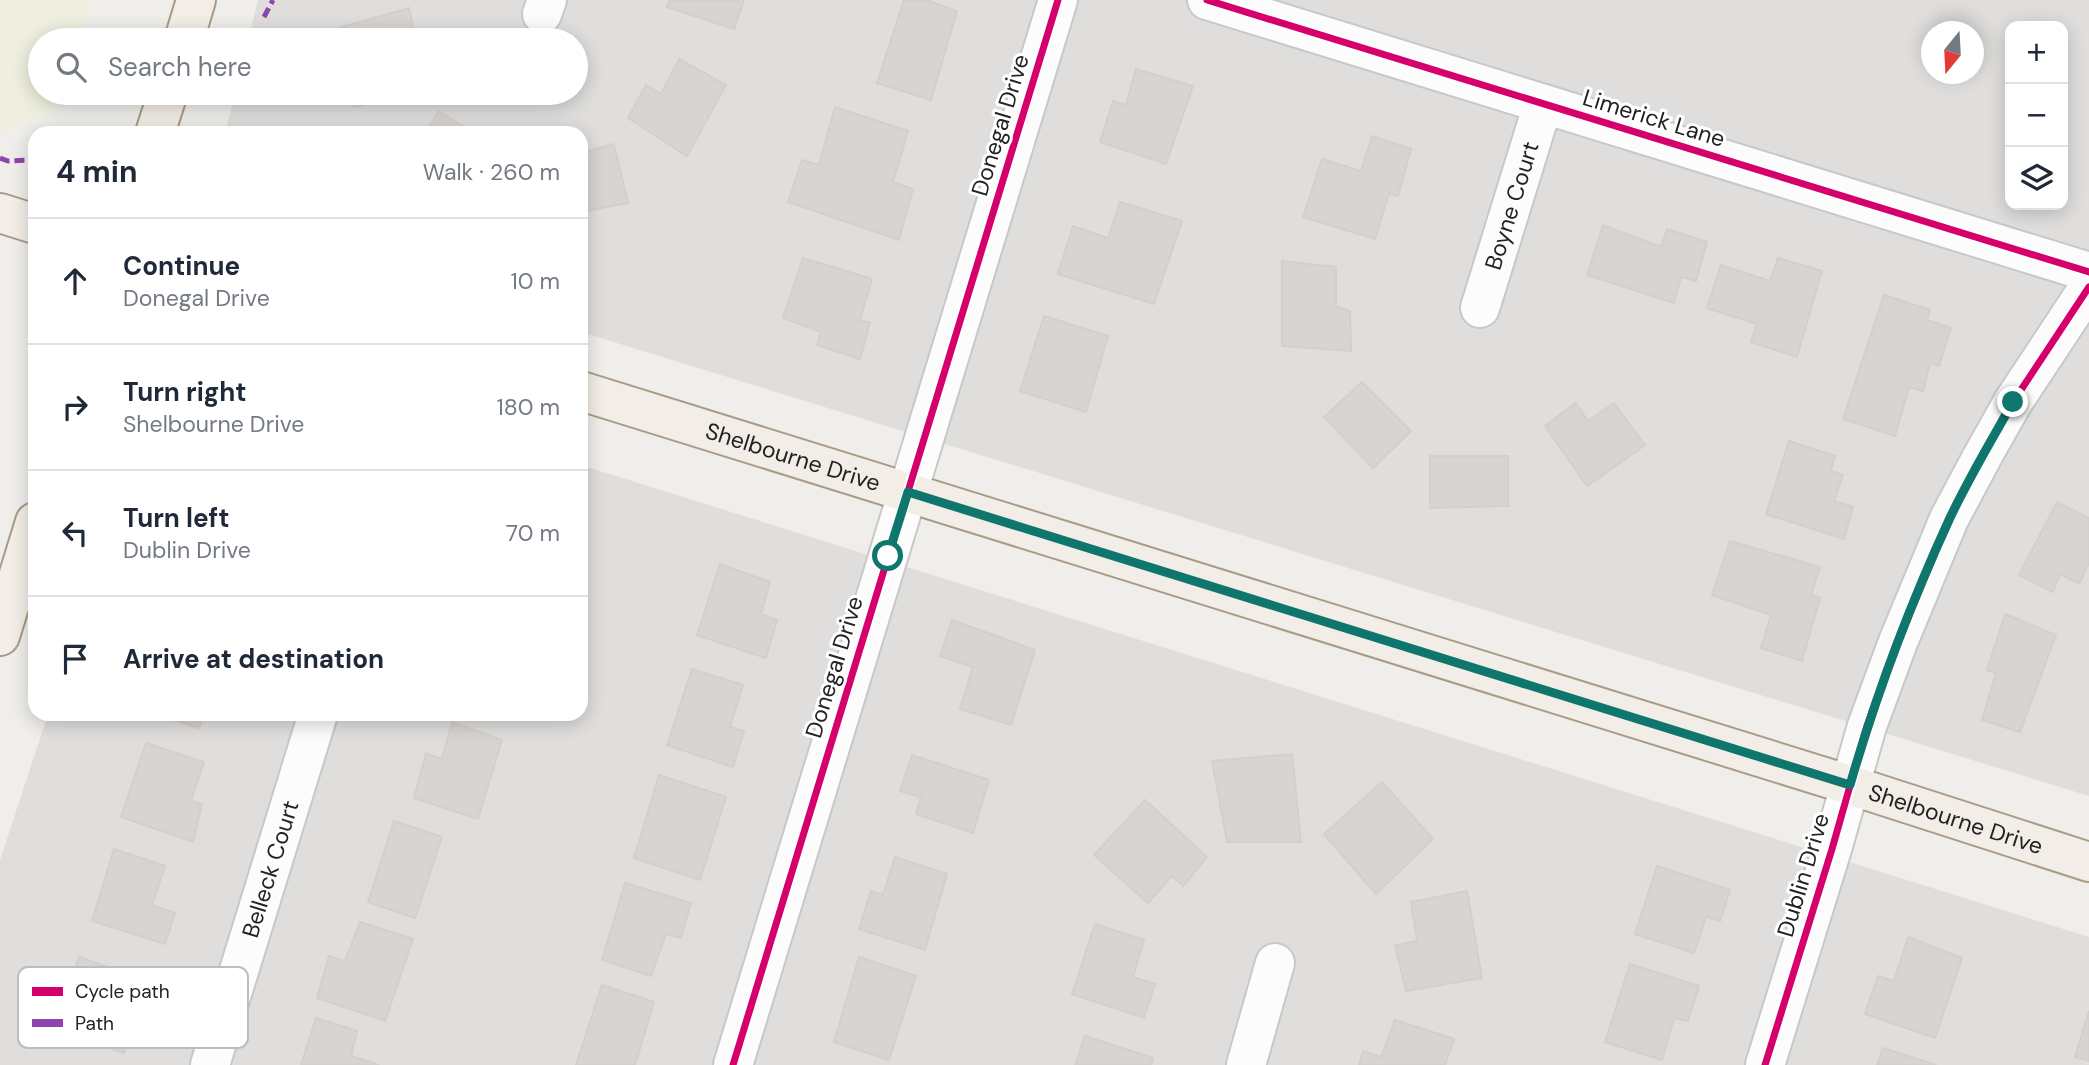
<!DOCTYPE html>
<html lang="en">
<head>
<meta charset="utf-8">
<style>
  :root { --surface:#fff; --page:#f6f6f7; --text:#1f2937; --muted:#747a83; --line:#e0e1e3 }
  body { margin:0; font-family:"DM Sans",sans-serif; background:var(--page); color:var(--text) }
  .controls { position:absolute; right:21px; top:21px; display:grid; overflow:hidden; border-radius:14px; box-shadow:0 4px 18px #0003 }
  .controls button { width:63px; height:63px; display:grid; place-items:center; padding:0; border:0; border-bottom:2px solid var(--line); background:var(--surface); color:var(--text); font:35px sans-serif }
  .compass { position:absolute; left:1921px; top:21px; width:63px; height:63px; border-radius:50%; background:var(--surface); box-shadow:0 4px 18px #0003; rotate:198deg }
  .stop { position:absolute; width:21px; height:21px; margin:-16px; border:5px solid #0f766e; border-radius:50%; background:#fff }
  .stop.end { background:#0f766e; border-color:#fff; box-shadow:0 2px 7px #0008 }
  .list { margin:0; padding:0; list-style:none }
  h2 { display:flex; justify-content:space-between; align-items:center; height:91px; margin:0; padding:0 28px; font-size:30px }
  h2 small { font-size:23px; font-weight:400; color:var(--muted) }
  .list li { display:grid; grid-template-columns:46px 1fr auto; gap:21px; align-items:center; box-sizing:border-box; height:126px; padding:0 28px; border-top:2px solid var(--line) }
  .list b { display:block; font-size:26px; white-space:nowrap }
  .list p { margin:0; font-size:23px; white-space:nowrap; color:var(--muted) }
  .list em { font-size:23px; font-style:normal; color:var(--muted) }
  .icon { flex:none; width:38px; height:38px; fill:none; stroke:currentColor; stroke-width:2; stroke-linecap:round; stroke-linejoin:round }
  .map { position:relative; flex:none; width:2089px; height:1065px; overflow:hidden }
  .search { position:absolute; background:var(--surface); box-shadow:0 4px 18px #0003; left:28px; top:28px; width:560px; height:77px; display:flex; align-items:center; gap:18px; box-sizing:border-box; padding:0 24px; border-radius:38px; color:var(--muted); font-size:26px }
  .panel { position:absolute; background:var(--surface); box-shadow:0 4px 18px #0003; left:28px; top:126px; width:560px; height:595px; border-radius:21px }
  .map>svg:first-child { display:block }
  .residential { fill:#dfdedc; fill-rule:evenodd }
  .farmland { fill:#efefdf }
  .building { fill:#d7d4d2; stroke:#d3d0cc; stroke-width:2 }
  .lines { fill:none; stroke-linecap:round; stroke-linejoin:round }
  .minor-casing { stroke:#c9c8c7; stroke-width:42 }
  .major-casing { stroke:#a79c86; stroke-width:42 }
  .minor { stroke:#fdfcfc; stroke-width:38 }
  .major { stroke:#f3ede7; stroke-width:38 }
  .quiet { stroke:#8e44ad; stroke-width:5; stroke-dasharray:10 5; stroke-linecap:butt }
  .cycleway-casing { stroke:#fff; stroke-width:11 }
  .cycleway { stroke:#d6006c; stroke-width:7 }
  .route { stroke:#0f766e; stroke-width:9 }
  .labels { text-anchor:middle; stroke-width:6; stroke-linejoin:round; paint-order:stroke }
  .street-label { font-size:23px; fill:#222; stroke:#fff }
  .key { fill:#fff; stroke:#bdbdbd; stroke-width:2 }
  .key-label { font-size:19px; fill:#222 }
</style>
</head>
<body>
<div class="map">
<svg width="2089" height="1065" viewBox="0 0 2089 1065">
  <rect width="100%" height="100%" fill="#f0eeeb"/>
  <!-- residential -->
  <path class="residential" d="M258 0H2089V796L581 332V133H225L235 93H576V40H248ZM2010 26H2063V205H2010ZM1932 32H1974V74H1932Z
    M581 465 2089 937V1065H0V860L48 714H581Z"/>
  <!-- farmland -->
  <path class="farmland" d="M0 0H91L77 40H40V93H58L52 110 0 134Z"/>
  <!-- building -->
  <path class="building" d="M669 0H744L734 29 667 7Z
    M904 0H927L957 11 931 100 877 83Z
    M409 8 416 40H340L338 28Z
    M679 59 726 85 687 156 628 118 646 85 661 94Z
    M1136 69 1193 86 1166 164 1100 142 1113 101 1126 105Z
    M351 93H413V94L354 107Z
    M835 107 908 131 893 182 913 189 899 240 788 202 802 160 819 165Z
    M439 111 473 133H425Z
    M1372 136 1411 149 1398 196 1389 193 1375 239 1303 217 1322 159 1361 171Z
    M614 144 628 203 581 212V153Z
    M1120 202 1182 221 1154 304 1058 274 1073 226 1108 238Z
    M1603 225 1661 247 1667 229 1707 242 1696 281 1681 277 1674 303 1587 275Z
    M803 258 872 279 860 320 870 323 860 359 817 345 821 332 783 318Z
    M1778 258 1822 271 1797 357 1751 342 1757 324 1707 308 1721 265 1770 281Z
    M1282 261 1336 267V306L1350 311 1351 351 1282 346Z
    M1884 295 1930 310 1927 320 1951 328 1939 366 1930 363 1923 391 1909 387 1895 436 1843 419Z
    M1044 316 1108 336 1086 412 1020 391Z
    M1362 382 1411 431 1373 468 1324 417Z
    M1576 403 1588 421 1614 403 1645 445 1587 486 1545 426Z
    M1789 441 1835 456 1831 471 1843 475 1834 501 1853 507 1844 539 1766 514Z
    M1430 456H1508V506L1430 508Z
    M2057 502 2089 518V563L2079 584 2060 574 2053 592 2019 575Z
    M1730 541 1820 567 1811 595 1820 598 1802 661 1761 648 1771 615 1712 595Z
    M720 564 770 582 761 614 777 620 766 658 697 635Z
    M2005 614 2056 635 2020 732 1982 720 1996 673 1987 670Z
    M952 620 1035 650 1011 725 960 709 973 667 940 656Z
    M692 669 743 685 730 727 744 731 733 767 667 745Z
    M156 714H204L199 728Z
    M452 722 502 740 478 819 414 798 426 753 442 759Z
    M146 743 204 762 191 801 202 804 193 842 121 817Z
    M1292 754 1301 842H1227L1212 761Z
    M912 755 989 780 973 833 916 814 921 797 900 791Z
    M659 775 726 797 700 880 634 858Z
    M1382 782 1433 839 1376 894 1324 834Z
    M1145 800 1207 857 1183 886 1172 876 1148 903 1094 855Z
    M394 821 442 837 415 918 368 902Z
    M114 849 165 866 152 905 175 913 165 944 92 921Z
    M895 857 947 874 925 950 859 929 871 891 883 895Z
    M1657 866 1730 890 1720 921 1706 917 1694 953 1635 934Z
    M625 883 691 903 681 938 666 934 651 976 602 960Z
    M1467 891 1482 978 1406 991 1395 945 1417 941 1411 902Z
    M360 922 413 939 385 1021 317 998 329 956 345 961Z
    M1095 924 1144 940 1133 977 1155 984 1144 1018 1072 994Z
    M1908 937 1962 958 1935 1038 1865 1014 1878 976 1894 981Z
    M79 957 143 979 124 1053 55 1031Z
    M859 957 916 976 889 1060 834 1042Z
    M1630 964 1699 986 1688 1021 1674 1018 1662 1060 1605 1042Z
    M602 985 654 1002 635 1065H576Z
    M2089 1011V1061L2075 1057Z
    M316 1018 357 1031 351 1056 379 1065H301Z
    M1395 1020 1454 1039 1445 1065H1359L1363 1051 1381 1057Z
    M1085 1036 1153 1058 1151 1065H1075Z
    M1883 1048 1936 1065H1877Z"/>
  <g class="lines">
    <defs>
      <g id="minor">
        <path d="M1207 0 2089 272"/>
        <path d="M542 14 547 0"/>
        <path id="s1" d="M1480 308 1543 104"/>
        <path id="s2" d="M210 1065 318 714"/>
        <path d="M733 1065 1058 0"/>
        <path d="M1246 1065 1275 963"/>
        <path d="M1765 1065 1832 849 1867 726 1898 642 1949 519 1982 457 2013 402 2089 287"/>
      </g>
      <g id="major">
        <path d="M184 40 196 0"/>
        <path d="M155 133 168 93"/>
        <path d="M0 213 35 224"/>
        <path id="s3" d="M581 391 1850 785 2089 862"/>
        <path d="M0 636 35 522"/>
      </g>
    </defs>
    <!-- minor casing -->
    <use href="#minor" class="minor-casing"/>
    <!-- major casing -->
    <use href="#major" class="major-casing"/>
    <!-- minor -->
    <use href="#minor" class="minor"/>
    <!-- major -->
    <use href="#major" class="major"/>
    <!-- quiet -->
    <path class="quiet" d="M264 17 273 0
      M0 158 8 161 30 160"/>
    <defs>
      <path id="cycleway" d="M1207 0 2089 272
        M733 1065 1058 0
        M1765 1065 1832 849 1867 726 1898 642 1949 519 1982 457 2013 402 2089 287"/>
    </defs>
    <!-- cycleway casing -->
    <use href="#cycleway" class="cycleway-casing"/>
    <!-- cycleway -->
    <use href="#cycleway" class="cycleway"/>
  </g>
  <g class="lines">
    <!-- route -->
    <path class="route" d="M888 556 908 492 1850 785C1876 695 1910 605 1949 520 1968 479 1991 441 2013 402"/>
  </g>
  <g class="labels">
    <!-- street labels -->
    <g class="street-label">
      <text transform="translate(1654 118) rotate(17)" y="8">Limerick Lane</text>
      <text transform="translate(1000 125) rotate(-73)" y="8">Donegal Drive</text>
      <text dy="8" stroke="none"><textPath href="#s1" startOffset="107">Boyne Court</textPath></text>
      <text dy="8" stroke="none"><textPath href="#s3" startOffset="222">Shelbourne Drive</textPath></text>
      <text transform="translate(834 667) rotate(-73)" y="8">Donegal Drive</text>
      <text dy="8" stroke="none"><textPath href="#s3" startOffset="1440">Shelbourne Drive</textPath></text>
      <text dy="8" stroke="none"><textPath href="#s2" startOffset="205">Belleck Court</textPath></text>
      <text transform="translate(1803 875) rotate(-73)" y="8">Dublin Drive</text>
    </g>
  </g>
  <!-- legend -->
  <rect x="18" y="967" width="230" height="81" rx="10" class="key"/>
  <rect x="32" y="987" width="31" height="9" fill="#d6006c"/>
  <rect x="32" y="1019" width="31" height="8" fill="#8e44ad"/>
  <g class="key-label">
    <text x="75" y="998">Cycle path</text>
    <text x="75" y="1030">Path</text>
  </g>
</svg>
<div class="controls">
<button>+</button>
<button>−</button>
<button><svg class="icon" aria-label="layers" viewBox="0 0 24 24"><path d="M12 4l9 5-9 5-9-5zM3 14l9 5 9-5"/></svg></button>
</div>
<svg class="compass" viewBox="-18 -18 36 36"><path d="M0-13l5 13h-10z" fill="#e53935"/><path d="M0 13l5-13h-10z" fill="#747a83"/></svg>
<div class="stop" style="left:888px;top:556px"></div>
<div class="stop end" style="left:2013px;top:402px"></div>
<div class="search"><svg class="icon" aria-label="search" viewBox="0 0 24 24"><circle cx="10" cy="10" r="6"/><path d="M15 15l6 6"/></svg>Search here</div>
<section class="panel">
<h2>4 min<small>Walk · 260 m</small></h2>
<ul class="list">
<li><svg class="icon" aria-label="ahead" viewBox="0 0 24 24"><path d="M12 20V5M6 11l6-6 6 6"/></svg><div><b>Continue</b><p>Donegal Drive</p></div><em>10 m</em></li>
<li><svg class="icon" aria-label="right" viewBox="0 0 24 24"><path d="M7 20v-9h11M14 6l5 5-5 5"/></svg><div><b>Turn right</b><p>Shelbourne Drive</p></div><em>180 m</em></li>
<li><svg class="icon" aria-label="left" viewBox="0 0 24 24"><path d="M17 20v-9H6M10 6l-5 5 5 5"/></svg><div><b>Turn left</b><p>Dublin Drive</p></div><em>70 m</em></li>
<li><svg class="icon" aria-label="arrive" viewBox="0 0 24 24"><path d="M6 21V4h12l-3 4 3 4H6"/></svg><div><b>Arrive at destination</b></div></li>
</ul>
</section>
</div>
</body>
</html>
